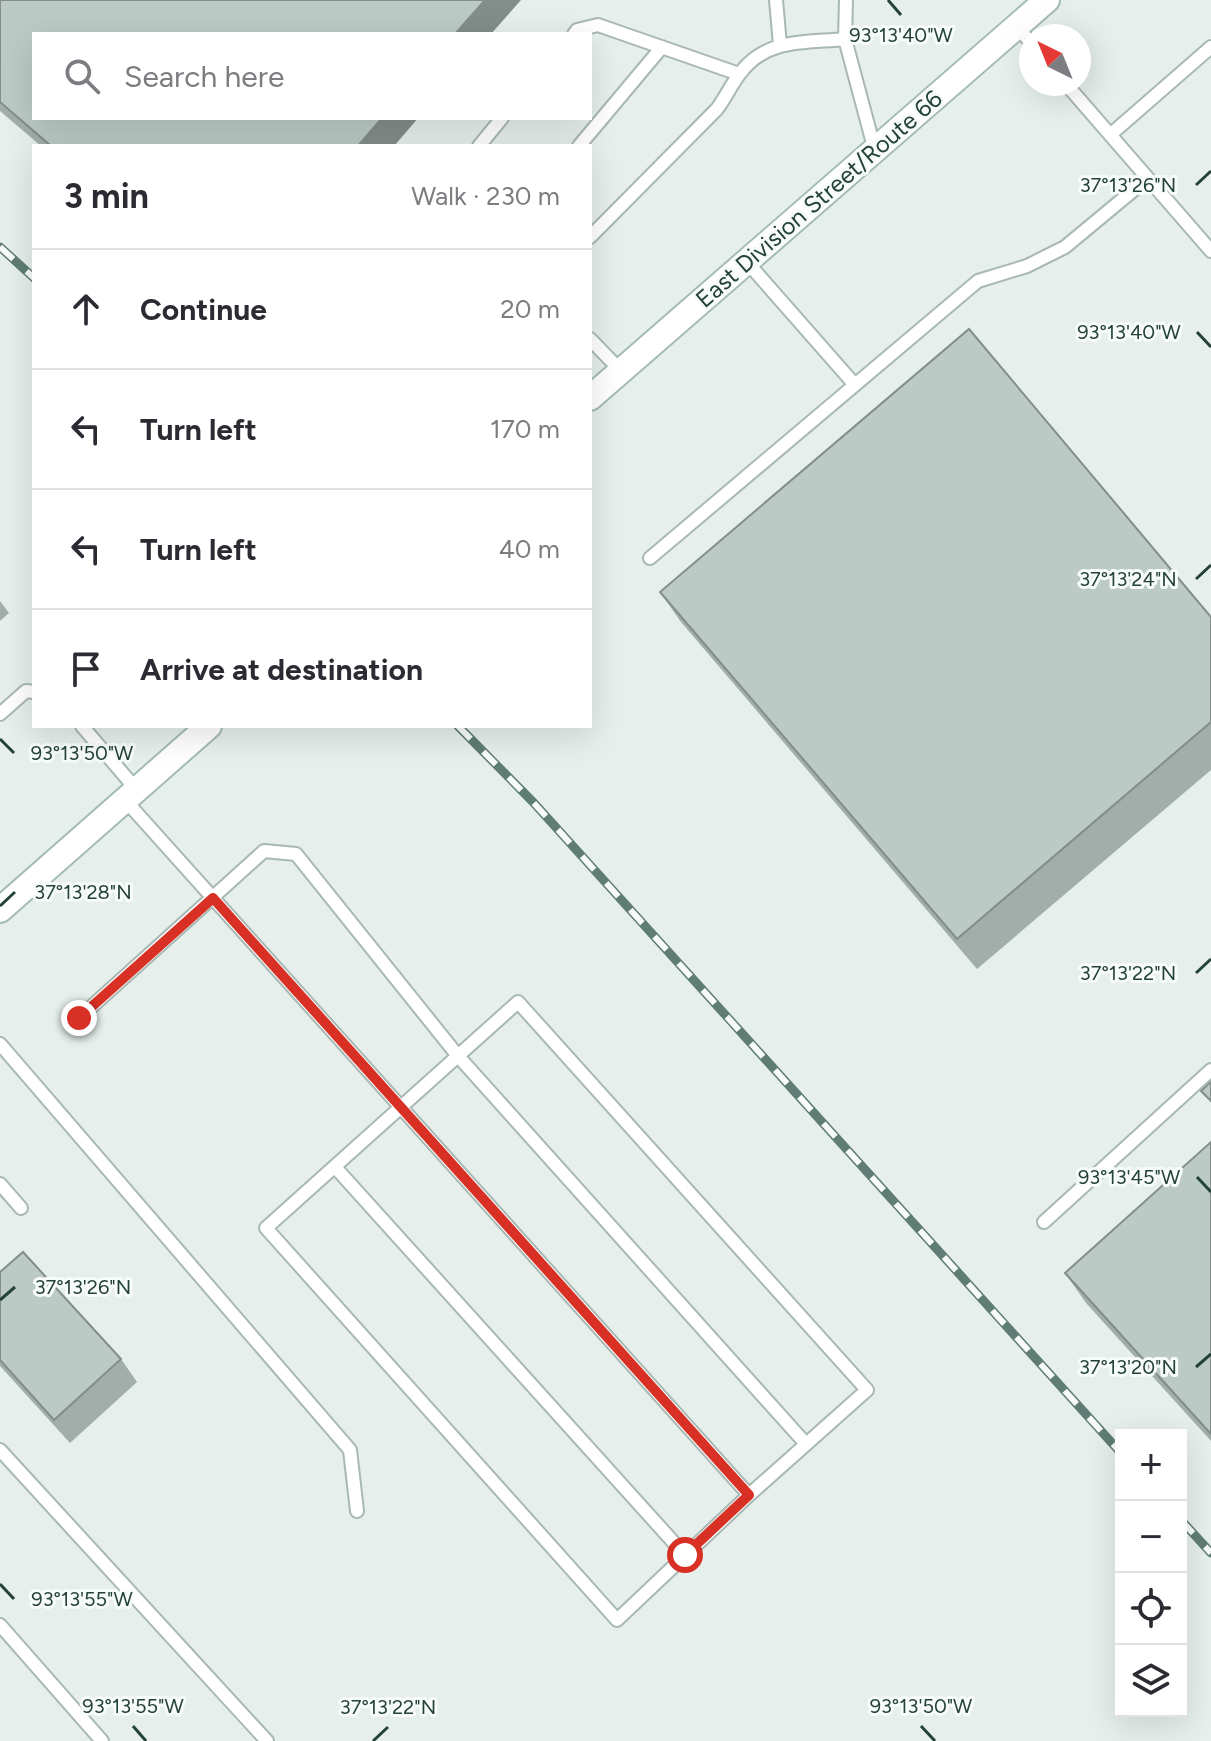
<!DOCTYPE html>
<html lang="en">
<head>
<meta charset="utf-8">
<style>
  :root { --surface:#fff; --page:#f2f2f3; --text:#2b2b33; --muted:#7c7c81; --line:#e1e1e2 }
  body { margin:0; font-family:Figtree,sans-serif; background:var(--page); color:var(--text) }
  .controls { position:absolute; right:24px; bottom:24px; display:grid; overflow:hidden; border-radius:0px; box-shadow:0 8px 32px #0002 }
  .controls button { width:72px; height:72px; display:grid; place-items:center; padding:0; border:0; border-bottom:2px solid var(--line); background:var(--surface); color:var(--text); font:40px sans-serif }
  .compass { position:absolute; left:1019px; top:24px; width:72px; height:72px; border-radius:50%; background:var(--surface); box-shadow:0 8px 32px #0002; rotate:317deg }
  .stop { position:absolute; width:24px; height:24px; margin:-18px; border:6px solid #d93025; border-radius:50%; background:#fff }
  .stop.end { background:#d93025; border-color:#fff; box-shadow:0 2px 8px #0008 }
  .list { margin:0; padding:0; list-style:none }
  h2 { display:flex; justify-content:space-between; align-items:center; height:104px; margin:0; padding:0 32px; font-size:34px }
  h2 small { font-size:26px; font-weight:400; color:var(--muted) }
  .list li { display:grid; grid-template-columns:52px 1fr auto; gap:24px; align-items:center; box-sizing:border-box; height:120px; padding:0 32px; border-top:2px solid var(--line) }
  .list b { display:block; font-size:30px; white-space:nowrap }
  .list em { font-size:26px; font-style:normal; color:var(--muted) }
  .icon { flex:none; width:44px; height:44px; fill:none; stroke:currentColor; stroke-width:2; stroke-linecap:round; stroke-linejoin:round }
  .map { position:relative; flex:none; width:1211px; height:1741px; overflow:hidden }
  .search { position:absolute; background:var(--surface); box-shadow:0 8px 32px #0002; left:32px; top:32px; width:560px; height:88px; display:flex; align-items:center; gap:20px; box-sizing:border-box; padding:0 28px; border-radius:0px; color:var(--muted); font-size:30px }
  .panel { position:absolute; background:var(--surface); box-shadow:0 8px 32px #0002; left:32px; top:144px; width:560px; height:584px; border-radius:0px }
  .map>svg:first-child { display:block }
  .lines { fill:none; stroke-linecap:round; stroke-linejoin:round }
  .service-casing { stroke:#a8b8b2; stroke-width:16 }
  .secondary-casing { stroke:#a4bbb3; stroke-width:28 }
  .service { stroke:#fff; stroke-width:12 }
  .secondary { stroke:#fff; stroke-width:24 }
  .rail-casing { stroke:#5f7d75; stroke-width:9 }
  .rail { stroke:#f7fbf9; stroke-width:6; stroke-dasharray:18; stroke-linecap:butt }
  .wall { fill:#a1aea9 }
  .shaded-wall { fill:#838d89 }
  .building { fill:#bbcac4; stroke:#838d89; stroke-width:2 }
  .route { stroke:#d93025; stroke-width:10 }
  .ticks { fill:none; stroke:#24423a; stroke-width:3 }
  .labels { text-anchor:middle; stroke-width:6; stroke-linejoin:round; paint-order:stroke }
  .street-label { font-size:24px; fill:#24423a; stroke:#f7fbf9 }
  .ticks-label { font-size:20px; text-anchor:middle; fill:#24423a; stroke:#f7fbf9; stroke-width:6; stroke-linejoin:round; paint-order:stroke }
</style>
</head>
<body>
<div class="map">
<svg width="1211" height="1741" viewBox="0 0 1211 1741">
  <rect width="100%" height="100%" fill="#e6efeb"/>
  <g class="lines">
    <defs>
      <path id="service" d="M776 0 780 45
        M846 0 845 39 875 151
        M1017 26 1031 43
        M574 34 577 30 598 25 739 74
        M1066 84 1211 251
        M1110 135 1211 47
        M479 146 502 118
        M579 146 662 47
        M590 237 717 109C726 97 732 83 741 72 767 38 806 43 845 39
        M747 262 855 385
        M590 339 621 371
        M650 558 978 281 1027 266 1065 247 1147 179
        M0 714 26 691 34 692
        M82 726 136 789
        M125 800 749 1495
        M518 1002 867 1390 749 1495 617 1620 266 1228Z
        M79 1018 264 851 296 854 458 1056 806 1444
        M0 1044 350 1450 357 1511
        M335 1167 685 1555
        M0 1184 21 1208
        M1044 1222 1211 1070
        M0 1450 267 1741
        M0 1625 102 1741"/>
      <path id="secondary" d="M590 398 1047 0
        M0 910 209 726"/>
    </defs>
    <!-- service casing -->
    <use href="#service" class="service-casing"/>
    <!-- secondary casing -->
    <use href="#secondary" class="secondary-casing"/>
    <!-- service -->
    <use href="#service" class="service"/>
    <!-- secondary -->
    <use href="#secondary" class="secondary"/>
    <defs>
      <path id="rail" d="M0 247 34 278
        M458 726 533 802 1121 1453
        M1181 1520 1211 1553"/>
    </defs>
    <!-- rail casing -->
    <use href="#rail" class="rail-casing"/>
    <!-- rail -->
    <use href="#rail" class="rail"/>
  </g>
  <!-- wall -->
  <path class="wall" d="M0 0 34 118H418L394 146H41L0 111Z
    M660 592 1211 617V770L977 969 681 622Z
    M0 601 9 613 0 621Z
    M1211 1142V1441L1086 1303 1065 1273Z
    M0 1272 121 1359 137 1382 70 1443 0 1366Z"/>
  <!-- shaded-wall -->
  <path class="shaded-wall" d="M485 0H521L491 34H455Z
    M382 118H418L394 146H358Z"/>
  <!-- building -->
  <path class="building" d="M0 0H485L455 34H34V118H382L358 146H51L0 102Z
    M969 329 1211 617V722L957 939 660 592Z
    M1211 1082V1101L1201 1091Z
    M1211 1142V1434L1065 1273Z
    M23 1252 121 1359 54 1420 0 1360V1272Z"/>
  <g class="lines">
    <!-- route -->
    <path class="route" d="M79 1018 213 898 749 1495 685 1555"/>
  </g>
  <!-- ticks -->
  <path class="ticks" d="M888 0 901 15M1196 185 1211 171M1197 332 1211 347M1196 579 1211 565M0 739 14 753M0 906 15 892M1196 973 1211 959M1197 1177 1211 1192M0 1300 15 1287M1196 1367 1211 1354M0 1584 14 1599M133 1726 146 1741M921 1726 935 1741M373 1741 388 1727"/>
  <g class="labels">
    <!-- street labels -->
    <g class="street-label">
      <text transform="translate(819 199) rotate(-41)" y="8">East Division Street/Route 66</text>
    </g>
  </g>
  <g class="ticks-label">
    <text x="901" y="42">93°13'40"W</text>
    <text x="1128" y="192">37°13'26"N</text>
    <text x="1129" y="339">93°13'40"W</text>
    <text x="1128" y="586">37°13'24"N</text>
    <text x="82" y="760">93°13'50"W</text>
    <text x="83" y="899">37°13'28"N</text>
    <text x="1128" y="980">37°13'22"N</text>
    <text x="1129" y="1184">93°13'45"W</text>
    <text x="83" y="1294">37°13'26"N</text>
    <text x="1128" y="1374">37°13'20"N</text>
    <text x="82" y="1606">93°13'55"W</text>
    <text x="133" y="1713">93°13'55"W</text>
    <text x="921" y="1713">93°13'50"W</text>
    <text x="388" y="1714">37°13'22"N</text>
  </g>
</svg>
<div class="controls">
<button>+</button>
<button>−</button>
<button><svg class="icon" aria-label="locate" viewBox="0 0 24 24"><circle cx="12" cy="12" r="6"/><path d="M12 2v4M12 18v4M2 12h4M18 12h4"/></svg></button>
<button><svg class="icon" aria-label="layers" viewBox="0 0 24 24"><path d="M12 4l9 5-9 5-9-5zM3 14l9 5 9-5"/></svg></button>
</div>
<svg class="compass" viewBox="-18 -18 36 36"><path d="M0-13l5 13h-10z" fill="#e53935"/><path d="M0 13l5-13h-10z" fill="#7c7c81"/></svg>
<div class="stop" style="left:685px;top:1555px"></div>
<div class="stop end" style="left:79px;top:1018px"></div>
<div class="search"><svg class="icon" aria-label="search" viewBox="0 0 24 24"><circle cx="10" cy="10" r="6"/><path d="M15 15l6 6"/></svg>Search here</div>
<section class="panel">
<h2>3 min<small>Walk · 230 m</small></h2>
<ul class="list">
<li><svg class="icon" aria-label="ahead" viewBox="0 0 24 24"><path d="M12 20V5M6 11l6-6 6 6"/></svg><div><b>Continue</b></div><em>20 m</em></li>
<li><svg class="icon" aria-label="left" viewBox="0 0 24 24"><path d="M17 20v-9H6M10 6l-5 5 5 5"/></svg><div><b>Turn left</b></div><em>170 m</em></li>
<li><svg class="icon" aria-label="left" viewBox="0 0 24 24"><path d="M17 20v-9H6M10 6l-5 5 5 5"/></svg><div><b>Turn left</b></div><em>40 m</em></li>
<li><svg class="icon" aria-label="arrive" viewBox="0 0 24 24"><path d="M6 21V4h12l-3 4 3 4H6"/></svg><div><b>Arrive at destination</b></div></li>
</ul>
</section>
</div>
</body>
</html>
